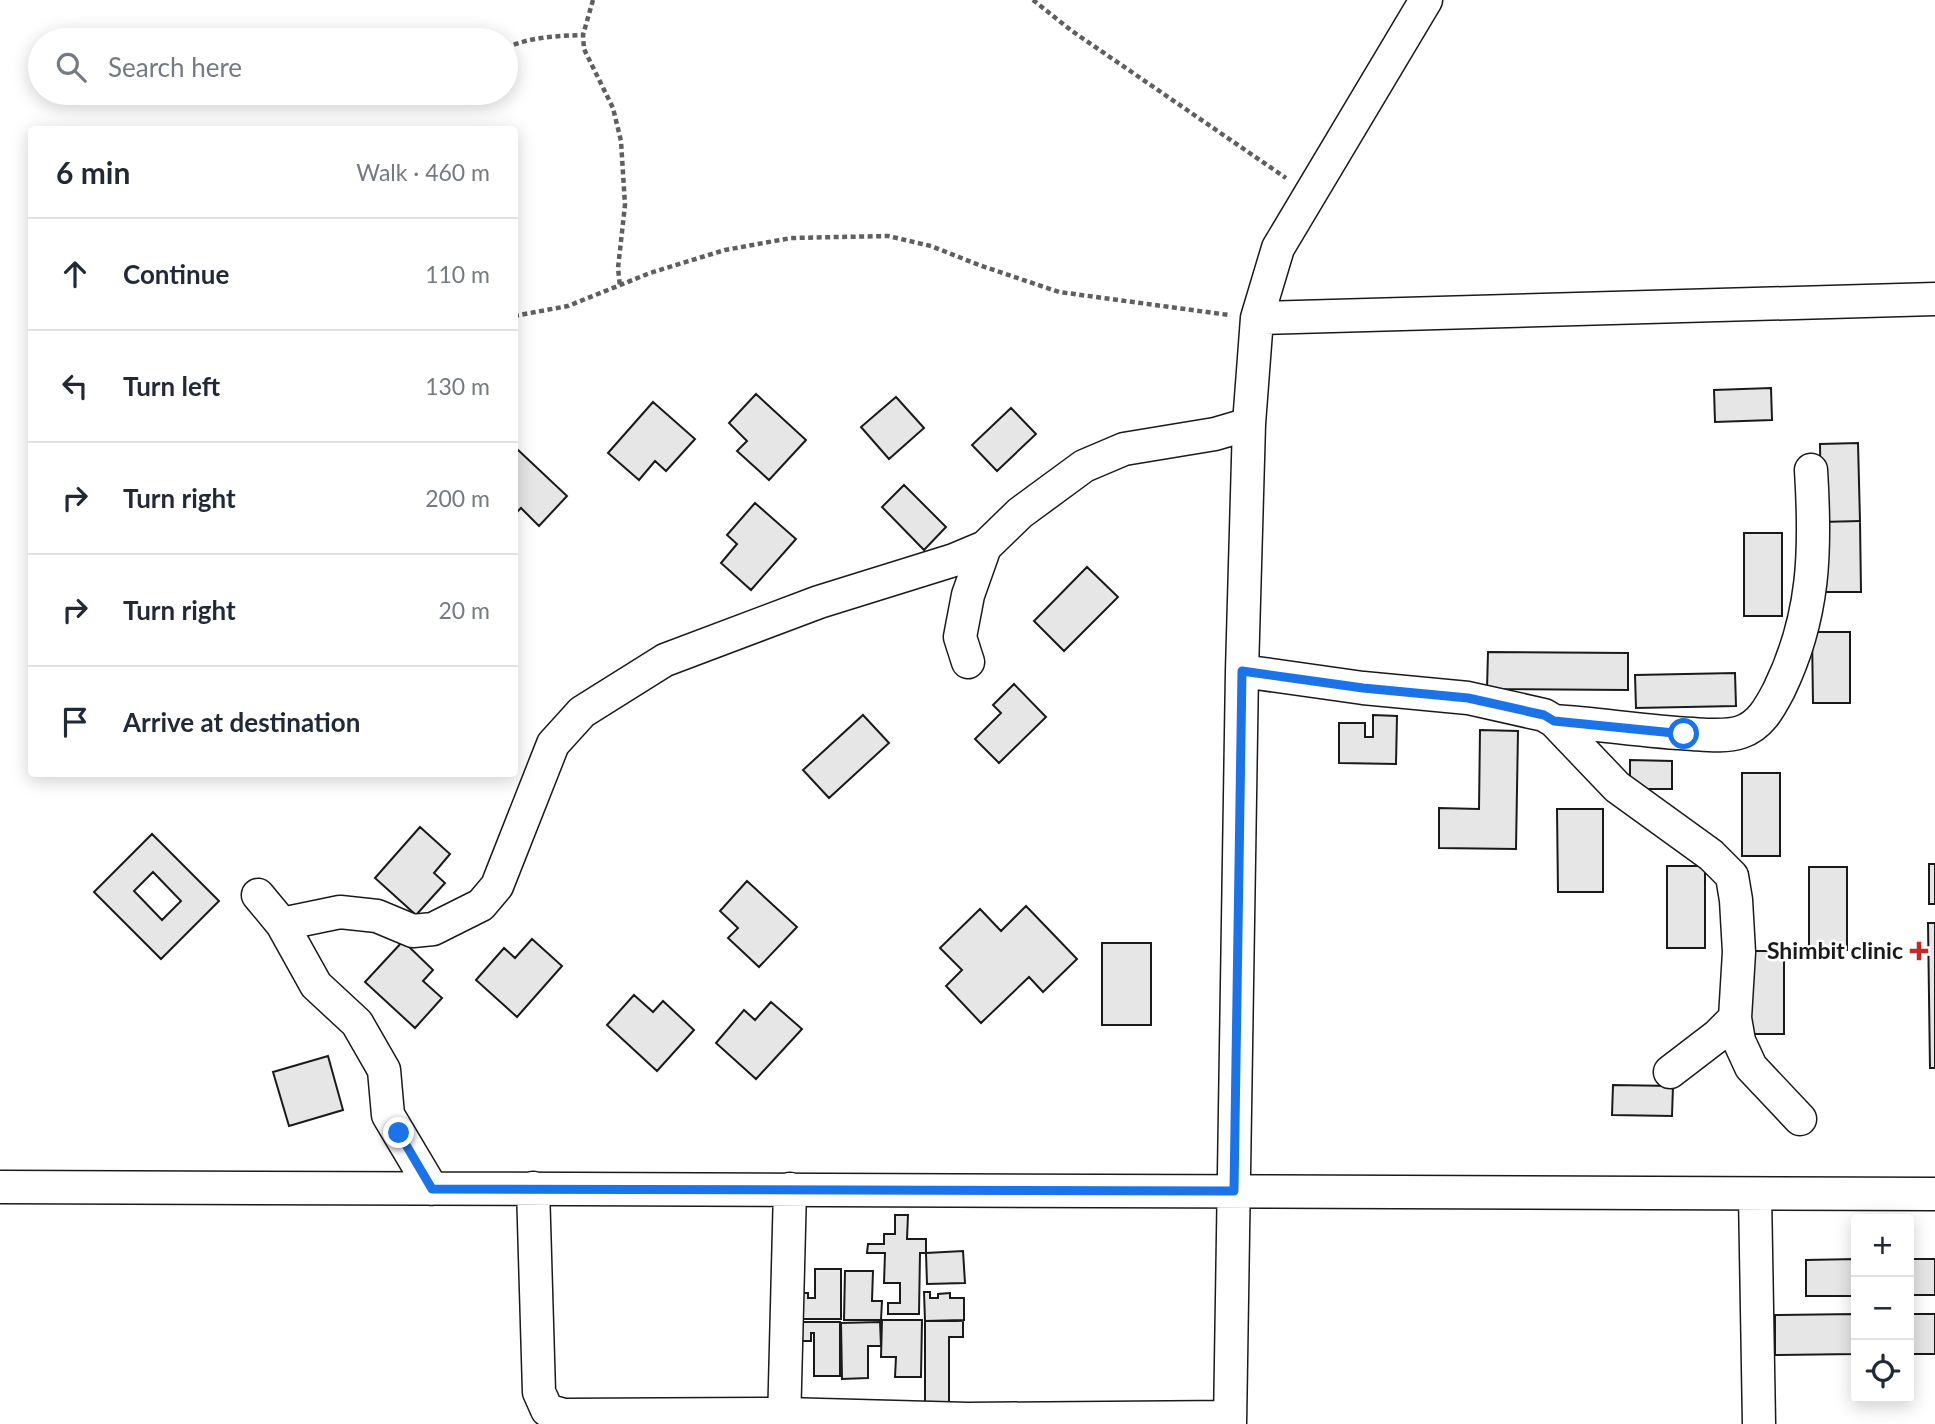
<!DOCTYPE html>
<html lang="en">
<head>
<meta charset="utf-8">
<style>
  :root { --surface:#fff; --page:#f2f2f3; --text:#1f2937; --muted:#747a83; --line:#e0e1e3 }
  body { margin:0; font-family:Lato,sans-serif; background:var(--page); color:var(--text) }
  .controls { position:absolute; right:21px; bottom:21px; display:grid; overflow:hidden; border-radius:7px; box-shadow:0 4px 18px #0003 }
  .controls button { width:63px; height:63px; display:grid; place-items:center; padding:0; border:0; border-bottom:2px solid var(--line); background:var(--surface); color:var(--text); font:35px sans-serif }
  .stop { position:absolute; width:21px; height:21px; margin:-16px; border:5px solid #1a73e8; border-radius:50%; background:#fff }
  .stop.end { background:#1a73e8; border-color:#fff; box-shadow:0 2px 7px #0008 }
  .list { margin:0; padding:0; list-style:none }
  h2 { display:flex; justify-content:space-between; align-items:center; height:91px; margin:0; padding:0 28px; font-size:30px }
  h2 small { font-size:23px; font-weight:400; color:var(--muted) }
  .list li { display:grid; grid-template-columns:46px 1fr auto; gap:21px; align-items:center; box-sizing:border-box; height:112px; padding:0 28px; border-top:2px solid var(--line) }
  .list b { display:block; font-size:26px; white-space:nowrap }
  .list em { font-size:23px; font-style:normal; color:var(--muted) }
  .icon { flex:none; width:38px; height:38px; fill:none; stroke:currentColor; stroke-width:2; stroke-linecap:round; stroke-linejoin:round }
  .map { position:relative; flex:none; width:1935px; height:1424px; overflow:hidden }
  .search { position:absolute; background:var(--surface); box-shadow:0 4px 18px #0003; left:28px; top:28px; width:490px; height:77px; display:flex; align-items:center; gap:18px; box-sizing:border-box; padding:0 24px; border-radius:38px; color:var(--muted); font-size:26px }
  .panel { position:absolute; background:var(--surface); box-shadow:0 4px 18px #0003; left:28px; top:126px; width:490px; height:651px; border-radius:7px }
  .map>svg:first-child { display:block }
  .building { fill:#e6e6e6; stroke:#1a1a1a; stroke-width:2; fill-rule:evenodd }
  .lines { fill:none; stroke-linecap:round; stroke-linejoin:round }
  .minor-casing { stroke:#1a1a1a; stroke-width:35 }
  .path { stroke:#5f5f5f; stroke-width:4.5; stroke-dasharray:5 3.5; stroke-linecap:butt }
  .minor { stroke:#fff; stroke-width:32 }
  .route { stroke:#1a73e8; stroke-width:9 }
  .poi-dot { fill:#c62828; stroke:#fff; stroke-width:2.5 }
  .labels { text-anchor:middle; stroke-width:5; stroke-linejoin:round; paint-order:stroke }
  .poi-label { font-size:23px; font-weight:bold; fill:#1a1a1a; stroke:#fff; text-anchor:end }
</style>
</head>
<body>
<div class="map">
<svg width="1935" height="1424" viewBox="0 0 1935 1424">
  <rect width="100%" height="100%" fill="#fff"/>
  <!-- building -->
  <path class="building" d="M1771 388 1772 420 1715 422 1714 390Z
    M756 394 806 440 769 480 737 451 747 441 729 423Z
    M896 397 924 428 889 459 861 427Z
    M653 402 695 439 666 471 655 461 639 480 608 453Z
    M1011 408 1036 434 997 471 972 445Z
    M1858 443 1860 521 1821 522 1820 444Z
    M517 449 567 496 539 526 521 508 514 515V452Z
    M904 485 946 527 924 550 882 507Z
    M755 503 796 539 751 590 721 563 737 544 727 535Z
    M1860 521 1861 592H1822L1821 522Z
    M1744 533H1782V616H1744Z
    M1087 567 1118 597 1064 651 1034 621Z
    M1812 632H1850V703H1813Z
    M1488 652 1628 653V690L1487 689Z
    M1735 673 1736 706 1636 708 1635 675Z
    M1014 684 1046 717 999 763 975 739 1001 713 993 705Z
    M863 715 889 743 829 798 803 770Z
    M1373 715 1397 716 1396 764 1339 763V723H1365V737H1373Z
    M1480 730 1518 731 1516 849 1439 848V808L1479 809Z
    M1630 760 1672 761V789H1630Z
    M1742 773H1780V856H1742Z
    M1557 809H1603V892H1558Z
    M420 827 450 854 434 873 445 883 416 915 375 878Z
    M152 834 219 901 161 959 94 892ZM153 872 181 901 162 920 134 891Z
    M1929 864H1935V904H1929Z
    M1667 866H1705V948H1667Z
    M1809 867H1847V950H1809Z
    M747 881 797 927 759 967 728 938 738 928 720 911Z
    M1026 906 1077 959 1043 992 1029 977 981 1023 946 986 962 970 940 948 980 909 1001 931Z
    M1928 923H1935V1068H1930Z
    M532 939 562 966 517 1017 476 980 504 948 515 958Z
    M403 941 433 970 423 981 442 998 415 1028 365 982Z
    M1102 943H1151V1025H1102Z
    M1745 951H1784V1034H1745Z
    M634 995 653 1012 663 1001 694 1030 657 1071 607 1025Z
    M771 1002 802 1029 756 1079 716 1043 744 1010 755 1020Z
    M328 1056 343 1110 289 1126 273 1072Z
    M1613 1085 1673 1086 1672 1116 1612 1115Z
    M895 1215H908L907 1239H926V1253H920L919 1314H888V1303H900V1283H884L885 1253H867L868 1244H884V1234H895Z
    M963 1251 965 1283 927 1284 926 1253Z
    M1856 1259V1296H1806V1260Z
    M1909 1259H1935V1295H1909Z
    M815 1269H841V1319H802V1293H808V1298H815Z
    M845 1271H873L872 1301H882L881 1320H844Z
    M924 1292H930V1298H938V1294L950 1293V1298H964V1320L925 1321Z
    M1856 1314V1354L1775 1355V1315Z
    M1909 1314H1935V1354H1909Z
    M882 1320H922L921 1377H895L896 1357H881Z
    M925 1321H963V1337H949V1404H925Z
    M802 1322H840V1376H814V1333H811V1341H802Z
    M880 1322 881 1346H868V1378L842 1379 841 1323Z"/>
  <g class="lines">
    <defs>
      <path id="minor" d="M1257 318 1935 299
        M968 662 960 637 968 595 985 547
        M1242 671 1363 688 1468 698 1544 715 1554 721 1617 787 1711 855 1732 876 1736 900 1739 952 1735 1018 1739 1041 1751 1067 1800 1119
        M1554 721C1601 724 1646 732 1693 734 1708 735 1726 737 1741 732 1761 725 1770 707 1779 690 1815 616 1816 550 1811 470
        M258 895 282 924 316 985 357 1023 384 1070 388 1115 432 1189
        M282 924 340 912 377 916 413 931 433 929 481 905 497 886 553 744 582 712 665 660 819 602 954 560 985 547 1020 513 1084 466 1124 449 1215 434 1249 424
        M1670 1072 1717 1036 1735 1018
        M0 1187 1935 1194
        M533 1188 539 1392 547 1410 564 1415 784 1414 968 1419 1230 1417
        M1755 1194 1759 1424
        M784 1424 790 1189
        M1230 1424 1242 671 1249 424 1257 318 1278 248 1426 0"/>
    </defs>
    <!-- minor casing -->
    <use href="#minor" class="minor-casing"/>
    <!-- path -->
    <path class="path" d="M593 0 583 35 584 49 613 108 621 141 625 205 618 268 620 287
      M1033 0 1072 31 1286 178
      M506 48C529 37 557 36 583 35
      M514 316 568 306 650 273 725 250 791 238 888 236 931 246 979 265 1059 292 1229 315"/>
    <!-- minor -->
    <use href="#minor" class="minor"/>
  </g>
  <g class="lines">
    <!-- route -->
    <path class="route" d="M399 1133 432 1189 1234 1191 1242 671 1363 688 1468 698 1544 715 1554 721 1684 734"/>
  </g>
  <!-- markers -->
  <path class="poi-dot" d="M1915.5 940.5h7v7h7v7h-7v7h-7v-7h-7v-7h7z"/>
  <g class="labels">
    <!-- poi labels -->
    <g class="poi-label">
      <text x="1903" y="959">Shimbit clinic</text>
    </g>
  </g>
</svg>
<div class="controls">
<button>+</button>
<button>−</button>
<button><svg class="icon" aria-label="locate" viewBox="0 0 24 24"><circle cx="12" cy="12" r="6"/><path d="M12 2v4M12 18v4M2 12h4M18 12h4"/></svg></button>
</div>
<div class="stop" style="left:1684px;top:734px"></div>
<div class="stop end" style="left:399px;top:1133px"></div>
<div class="search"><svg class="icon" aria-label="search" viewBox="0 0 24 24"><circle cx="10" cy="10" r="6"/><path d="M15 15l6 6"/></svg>Search here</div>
<section class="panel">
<h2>6 min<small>Walk · 460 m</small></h2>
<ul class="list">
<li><svg class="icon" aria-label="ahead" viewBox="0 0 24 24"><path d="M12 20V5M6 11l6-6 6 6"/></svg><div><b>Continue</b></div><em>110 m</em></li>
<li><svg class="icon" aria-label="left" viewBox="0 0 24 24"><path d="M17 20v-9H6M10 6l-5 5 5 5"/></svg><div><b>Turn left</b></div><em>130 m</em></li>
<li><svg class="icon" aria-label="right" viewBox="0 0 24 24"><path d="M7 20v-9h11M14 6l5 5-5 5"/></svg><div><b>Turn right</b></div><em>200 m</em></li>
<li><svg class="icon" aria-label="right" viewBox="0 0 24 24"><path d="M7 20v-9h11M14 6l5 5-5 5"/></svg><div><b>Turn right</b></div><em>20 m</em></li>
<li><svg class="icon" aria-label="arrive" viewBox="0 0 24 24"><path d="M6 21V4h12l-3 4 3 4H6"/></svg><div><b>Arrive at destination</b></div></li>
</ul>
</section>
</div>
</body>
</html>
